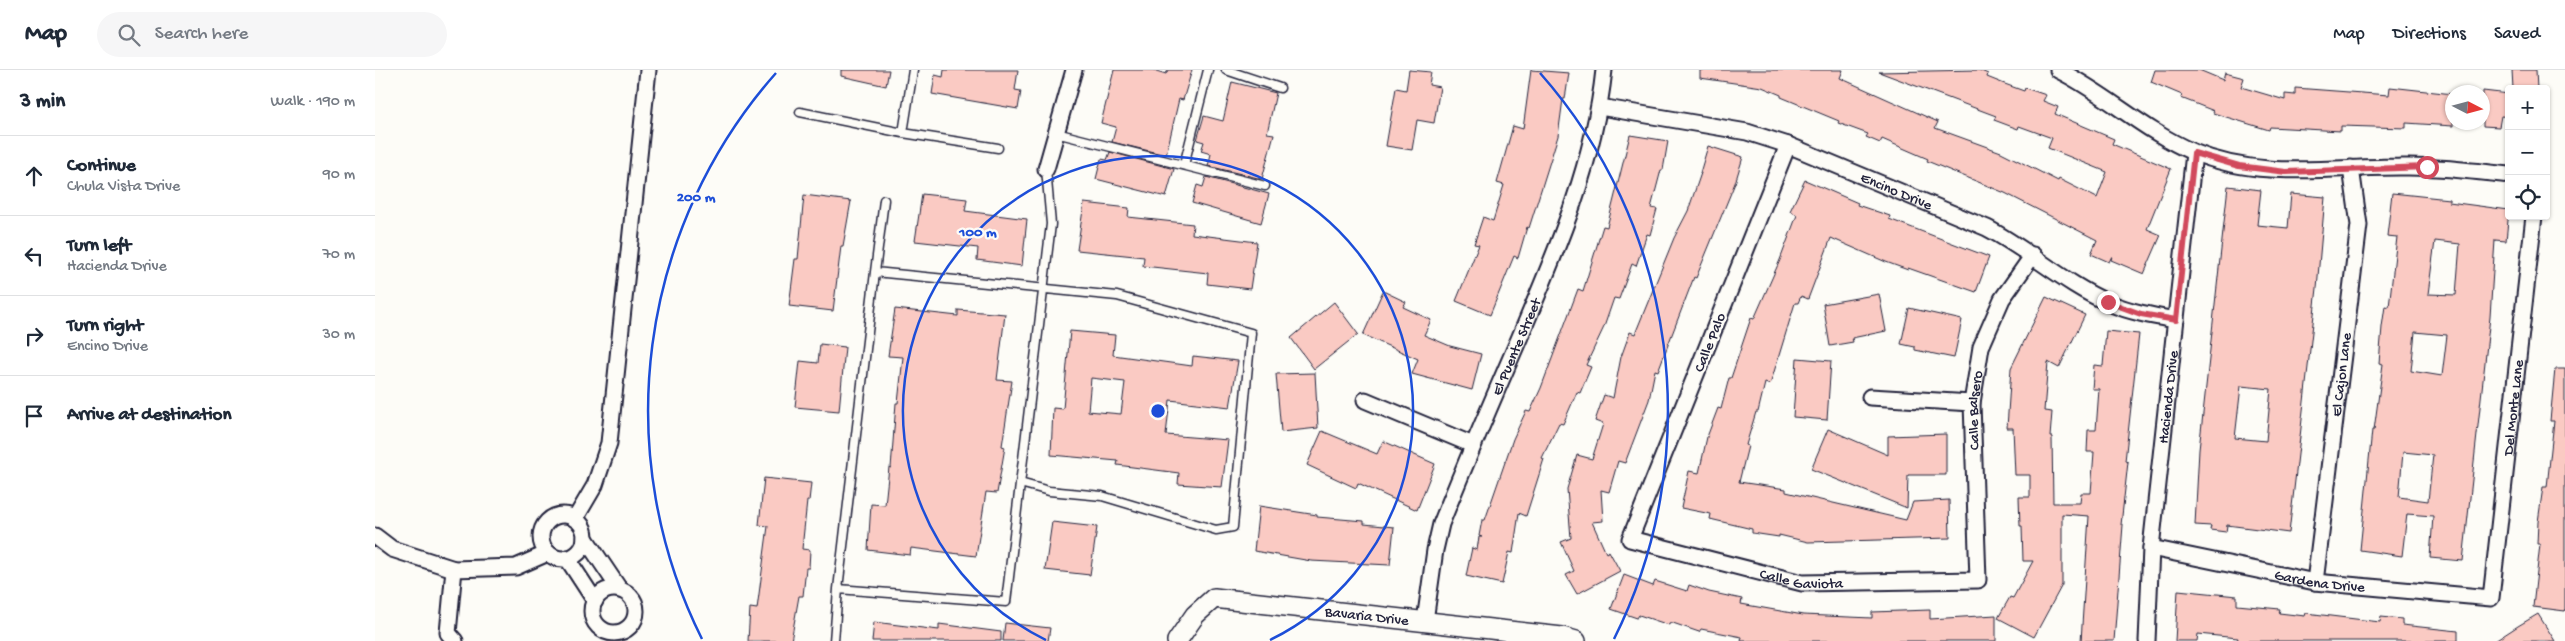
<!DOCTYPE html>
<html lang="en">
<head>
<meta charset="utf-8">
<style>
  :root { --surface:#fff; --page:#f6f6f7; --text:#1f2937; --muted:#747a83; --line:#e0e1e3 }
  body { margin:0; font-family:"Gochi Hand",sans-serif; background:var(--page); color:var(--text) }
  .controls { position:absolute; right:15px; top:15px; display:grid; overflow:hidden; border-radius:5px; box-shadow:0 1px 4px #0004 }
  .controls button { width:45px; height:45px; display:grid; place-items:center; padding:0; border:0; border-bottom:1px solid var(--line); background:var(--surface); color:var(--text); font:25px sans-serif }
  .compass { position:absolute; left:2070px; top:15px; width:45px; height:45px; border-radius:50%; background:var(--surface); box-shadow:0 1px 4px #0004; rotate:96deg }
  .stop { position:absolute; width:15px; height:15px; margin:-11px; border:4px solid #d1495b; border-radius:50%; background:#fff }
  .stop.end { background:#d1495b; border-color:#fff; box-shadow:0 1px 5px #0008 }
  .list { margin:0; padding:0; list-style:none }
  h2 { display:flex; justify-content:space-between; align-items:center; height:65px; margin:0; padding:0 20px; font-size:21px }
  h2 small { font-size:16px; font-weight:400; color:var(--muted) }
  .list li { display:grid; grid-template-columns:32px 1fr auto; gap:15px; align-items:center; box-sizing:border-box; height:80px; padding:0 20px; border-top:1px solid var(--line) }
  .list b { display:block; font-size:19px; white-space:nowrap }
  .list p { margin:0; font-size:16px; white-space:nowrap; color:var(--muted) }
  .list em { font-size:16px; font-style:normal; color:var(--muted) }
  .icon { flex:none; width:28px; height:28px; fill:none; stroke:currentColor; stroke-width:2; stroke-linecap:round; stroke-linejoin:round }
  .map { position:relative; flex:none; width:2190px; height:571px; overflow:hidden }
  header { display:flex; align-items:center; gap:30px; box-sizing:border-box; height:70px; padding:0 25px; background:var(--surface); border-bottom:1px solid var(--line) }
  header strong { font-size:24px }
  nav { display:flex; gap:28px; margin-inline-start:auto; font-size:18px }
  .search { width:350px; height:45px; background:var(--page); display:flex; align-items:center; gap:12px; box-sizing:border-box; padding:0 18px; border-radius:28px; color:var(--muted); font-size:19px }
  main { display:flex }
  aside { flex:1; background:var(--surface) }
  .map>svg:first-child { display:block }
  .building { fill:#facac3; stroke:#22223b; fill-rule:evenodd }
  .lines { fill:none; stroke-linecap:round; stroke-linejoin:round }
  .service-casing { stroke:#22223b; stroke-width:11 }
  .minor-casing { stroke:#22223b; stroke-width:19 }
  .tertiary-casing { stroke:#22223b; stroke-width:22 }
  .service { stroke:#fdfcf7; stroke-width:8 }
  .minor { stroke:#fdfcf7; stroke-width:15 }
  .tertiary { stroke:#fdfcf7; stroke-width:19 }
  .route { stroke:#d1495b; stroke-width:6 }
  .ring { fill:none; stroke:#1d4ed8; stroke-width:2.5 }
  .labels { text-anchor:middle; stroke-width:4.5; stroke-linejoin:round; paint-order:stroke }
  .street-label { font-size:15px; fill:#22223b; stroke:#fdfcf7 }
  .centre { fill:#1d4ed8; stroke:#fdfcf7; stroke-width:2.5 }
  .ring-label { font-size:15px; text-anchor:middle; font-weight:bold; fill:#1d4ed8; stroke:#fdfcf7; stroke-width:4.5; stroke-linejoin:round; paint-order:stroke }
</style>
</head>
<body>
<header>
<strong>Map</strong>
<div class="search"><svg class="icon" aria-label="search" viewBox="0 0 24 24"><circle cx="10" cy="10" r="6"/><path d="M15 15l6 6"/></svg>Search here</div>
<nav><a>Map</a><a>Directions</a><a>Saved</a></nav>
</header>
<main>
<aside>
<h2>3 min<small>Walk · 190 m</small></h2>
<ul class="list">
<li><svg class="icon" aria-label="ahead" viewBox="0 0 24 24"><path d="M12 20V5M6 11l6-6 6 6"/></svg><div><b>Continue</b><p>Chula Vista Drive</p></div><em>90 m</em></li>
<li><svg class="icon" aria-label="left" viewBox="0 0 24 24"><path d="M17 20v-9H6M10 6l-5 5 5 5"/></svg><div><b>Turn left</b><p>Hacienda Drive</p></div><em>70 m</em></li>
<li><svg class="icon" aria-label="right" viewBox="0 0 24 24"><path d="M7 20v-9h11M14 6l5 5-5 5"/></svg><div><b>Turn right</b><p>Encino Drive</p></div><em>30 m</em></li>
<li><svg class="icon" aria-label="arrive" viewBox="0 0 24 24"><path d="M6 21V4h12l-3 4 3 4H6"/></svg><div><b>Arrive at destination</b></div></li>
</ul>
</aside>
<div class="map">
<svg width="2190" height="571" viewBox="0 0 2190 571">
  <rect width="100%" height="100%" fill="#fdfcf7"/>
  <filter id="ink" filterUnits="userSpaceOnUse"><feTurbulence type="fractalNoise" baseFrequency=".02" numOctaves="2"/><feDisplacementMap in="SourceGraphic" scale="10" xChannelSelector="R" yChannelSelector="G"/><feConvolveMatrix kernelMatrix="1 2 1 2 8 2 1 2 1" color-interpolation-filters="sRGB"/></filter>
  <g filter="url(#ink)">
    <!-- building -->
    <path class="building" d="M466 0H514L511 16 466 6Z
      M569 0H643L640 20 646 21 643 39 557 24 560 5 568 7Z
      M739 0H778L791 4 793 0H817L808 30 804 29 791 85 737 72 741 57 726 53Z
      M1034 0 1056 2 1054 15 1065 17 1059 53 1042 50 1037 80 1011 76 1021 18 1031 20Z
      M1156 0 1194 3 1190 29H1188L1183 66 1154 158 1152 157 1143 188 1139 186 1115 245 1081 231 1104 175 1099 174 1108 147 1118 151 1129 115 1122 113 1138 56 1148 59Z
      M1325 0H1468L1465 8 1563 52 1560 58 1626 82 1683 111 1684 109 1722 128 1732 102 1673 78 1677 68 1644 56 1643 59 1619 50 1621 46 1504 2 1604 0 1613 4 1612 7 1627 13 1649 21 1650 18 1671 25 1668 31 1683 37 1680 44 1739 69 1737 74 1796 99 1772 159 1786 165 1769 204 1736 190 1737 186 1734 192 1716 184 1722 170 1630 123 1552 91 1553 89 1507 69 1505 73 1491 67 1493 64 1463 53 1464 51 1406 27V25L1387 17 1325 8Z
      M1780 0H1824L1848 10 1850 3 1869 8 1866 17 1910 30V24L1920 25V18L2014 25 2015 17 2078 24V56L2031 53V58L1966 56V61L1895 57 1894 60 1838 43 1839 41 1806 28 1807 25 1776 12Z
      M2137 0H2161L2162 19H2138Z
      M857 12 901 23 892 63 899 64 887 109 833 96 836 84 826 81 829 72 822 70 829 46 848 51Z
      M2108 21 2134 24V47L2126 46 2124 57 2108 56Z
      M1255 65 1293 71 1288 100H1286L1276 138 1282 139 1275 165 1272 164 1261 196 1257 194 1244 229 1239 228 1229 257 1211 295 1216 297 1205 323 1202 322 1188 354 1184 353 1167 388 1169 389 1151 446 1144 443 1138 483 1134 482 1127 514 1091 506 1097 478 1102 480 1104 467H1107L1104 466 1107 450H1110L1138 369 1151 341 1155 342 1166 318 1203 219 1208 221 1228 156 1232 157Z
      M1333 76 1368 87 1360 113 1321 208 1319 207 1283 301 1280 300 1274 330 1250 393 1243 391 1234 422 1226 420 1228 451 1217 452 1231 483 1234 481 1245 501 1202 524 1191 505 1199 501 1186 472 1196 468 1192 419 1202 385 1217 389 1228 354 1220 351 1229 325 1238 328 1246 287 1255 262 1260 264 1299 168 1313 141 1326 103H1325Z
      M735 82 799 99 791 127 721 109 726 89 732 90Z
      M831 107 894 124 886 153 817 133 822 115 828 117Z
      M1430 110 1483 133 1482 135 1515 146 1514 149 1614 187 1601 222 1533 198V200L1511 192 1456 168 1433 229 1426 226 1423 233H1420L1395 315 1390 313 1383 342H1381L1371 375 1373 376 1364 412 1411 419V422L1531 450 1538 432 1574 430 1575 468 1433 472 1404 465V467L1377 463V459L1335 449 1336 444 1306 438 1314 401 1324 403 1332 367 1343 338 1346 339 1354 308H1356L1376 248 1379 249 1405 190 1422 145 1415 141Z
      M1853 116 1886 120 1882 155 1913 158 1916 124 1950 127 1942 218 1914 463 1852 455 1851 462 1835 460 1836 456 1820 455 1824 380ZM1866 316 1896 319 1891 371 1860 368Z
      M2017 123 2074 129V132L2134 140 2131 171 2120 170 2115 247 2088 491 2055 488 2058 446 2032 444 2027 486 1985 480 1997 360H1999L2008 294 2004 293 2007 257 2010 236 2014 237 2022 167 2012 166ZM2060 171 2085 174 2081 225 2053 224ZM2040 262 2072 265 2067 306 2036 301ZM2028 382 2058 385 2053 431 2024 427Z
      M547 124 592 129 590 141 652 149 647 196 602 190 603 178 540 171Z
      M429 125 476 131 468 176H466L458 241 414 236 420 189H423Z
      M709 133 754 138 753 147 818 154 817 164 882 172 875 219 832 214 833 203 768 196 769 187 702 180Z
      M1008 221 1031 232 1028 237 1056 250 1049 265 1075 276 1106 284 1097 320 1037 304 1043 289 988 265Z
      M1504 224 1511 261 1477 268 1478 272 1455 276 1448 234Z
      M1671 227 1710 245 1684 298 1673 292 1669 341 1677 342 1675 367H1677L1678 433H1705L1706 423H1716L1719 382H1712L1713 360H1721L1724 319H1717L1719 295 1728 296 1731 261 1764 264 1750 391 1753 392 1746 455H1748L1739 571H1706L1714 446 1687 444V515L1659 567 1623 548 1635 527 1638 528 1658 491H1648L1647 456H1645L1644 427H1655V405H1640L1638 358H1632L1636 298Z
      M959 232 983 264 939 299 916 268Z
      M1534 238 1587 250 1579 288 1540 280V277L1526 274Z
      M520 239 583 246V240L630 244 622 310 637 311 627 376 630 377 622 423 611 422 601 486 536 478 535 485 493 480 496 434 510 435 514 397 516 398 521 333H523L528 287 513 286Z
      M695 261 740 265 738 285 817 296 818 286 863 291 855 337 795 330 791 365 853 370 847 417 803 414 804 403 742 395 743 391 676 385 678 338 688 339ZM716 308 750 312 746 344 713 341Z
      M445 274 470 277 464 341 420 337 425 291 443 293Z
      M1422 288 1456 291 1452 350 1418 347Z
      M2180 299H2190V541L2158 537 2165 474H2162L2163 452 2168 417H2172L2179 351H2175Z
      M940 303 943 358 906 362 901 304Z
      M1453 359 1513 385V366L1571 364V405H1533L1532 438 1436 399Z
      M947 361 1002 384 1008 371 1060 394 1042 440 983 413 981 418 932 395Z
      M389 408 436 413 434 431H432L427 479 435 480 434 498H431L428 526H424L416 571H373L375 538 382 539 393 456 384 455Z
      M884 436 942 445V447L989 451V454L1019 457 1015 495 936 491 879 481Z
      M677 452 722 457 715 505 670 500Z
      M1249 505 1278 516 1280 511 1312 521 1314 515 1334 522 1367 529 1366 534 1428 545 1497 548V542L1555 540V549L1621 545V571H1366L1367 567 1326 559 1324 562 1295 552 1294 555 1264 545 1262 548 1236 539Z
      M1803 520 1862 526V535L1905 539 1904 543 1930 546 1931 543 2005 552 2006 547 2027 549V555L2083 561V571H1862L1863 568 1823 564 1822 571H1800Z
      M2163 544 2180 571H2120L2143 556Z
      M499 552 564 560V554L626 562V571H497Z
      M630 553 675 558 673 571H628Z"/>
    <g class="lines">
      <defs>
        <path id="service" d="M851 0 905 18
          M425 42 528 63 623 78
          M528 63 538 0
          M681 63 890 116
          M809 95 833 0
          M500 202 509 130
          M463 519 631 532 676 154 671 99
          M459 571 463 519 500 202 742 226 876 263 858 457 841 460 727 426 674 421 645 413"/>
        <g id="minor">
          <path d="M1683 0C1730 23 1769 61 1818 82 1885 110 1955 97 2024 97 2061 96 2097 101 2134 105"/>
          <path id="s1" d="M1225 37 1372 62 1413 75 1612 158C1654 180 1690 214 1734 233 1755 242 1778 246 1801 250"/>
          <path id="s2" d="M1413 75 1255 469 1427 513 1603 510 1597 333 1606 277 1627 229 1658 185"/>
          <path d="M671 99 699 0"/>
          <path d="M1495 327 1597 333"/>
          <path d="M990 330 1098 375"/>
          <circle cx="188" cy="467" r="22"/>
          <path d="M200 449 220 415 234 373 273 0"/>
          <path d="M0 466 17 479 79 499 141 497 173 483"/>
          <path d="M210 468 245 520"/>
          <path id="s3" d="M1776 478 1940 512 2116 528 2159 146"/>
          <path d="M192 488 220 531"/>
          <path d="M79 499 73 563 80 571"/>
          <path id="s4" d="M1940 512 1984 155 1976 98"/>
          <circle cx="239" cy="541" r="22"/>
          <path id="s5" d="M1050 551 1060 480 1066 454C1091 392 1117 331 1144 269 1181 182 1219 95 1229 0"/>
          <path id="s6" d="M1772 571 1776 478 1819 83"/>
        </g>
        <g id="tertiary">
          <path id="s7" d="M802 571 820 545 839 528 1187 567 1201 571"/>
        </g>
      </defs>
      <!-- service casing -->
      <use href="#service" class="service-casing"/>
      <!-- minor casing -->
      <use href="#minor" class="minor-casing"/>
      <!-- tertiary casing -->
      <use href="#tertiary" class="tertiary-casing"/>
      <!-- service -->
      <use href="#service" class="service"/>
      <!-- minor -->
      <use href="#minor" class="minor"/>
      <!-- tertiary -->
      <use href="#tertiary" class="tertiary"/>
    </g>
  </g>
  <g class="lines" filter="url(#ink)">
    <!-- route -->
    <path class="route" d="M1733 232 1766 244 1801 250 1819 83 1864 96 1911 102 2052 97"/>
  </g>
  <!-- distance rings -->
  <g class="ring">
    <path d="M671 570A255 255 0 1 1 895 570"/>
    <path d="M327 569A510 510 0 0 1 401 3M1165 3A510 510 0 0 1 1239 569"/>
  </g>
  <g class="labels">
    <!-- street labels -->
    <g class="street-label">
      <text dy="5" stroke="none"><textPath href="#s1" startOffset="310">Encino Drive</textPath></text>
      <text transform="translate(1334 272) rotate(-68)" y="5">Calle Palo</text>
      <text dy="5" stroke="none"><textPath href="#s5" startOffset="291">El Puente Street</textPath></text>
      <text dy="5" stroke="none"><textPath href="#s4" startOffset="209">El Cajon Lane</textPath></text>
      <text dy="5" stroke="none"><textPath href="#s6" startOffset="245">Hacienda Drive</textPath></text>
      <text dy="5" stroke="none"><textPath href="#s3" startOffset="536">Del Monte Lane</textPath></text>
      <text dy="5" stroke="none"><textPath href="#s2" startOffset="948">Calle Balsero</textPath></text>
      <text dy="5" stroke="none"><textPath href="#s2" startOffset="601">Calle Gaviota</textPath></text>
      <text dy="5" stroke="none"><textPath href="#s3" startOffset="172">Gardena Drive</textPath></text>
      <text dy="5" stroke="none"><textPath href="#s7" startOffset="211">Bavaria Drive</textPath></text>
    </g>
  </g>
  <circle cx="783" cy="341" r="8" class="centre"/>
  <g class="ring-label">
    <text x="321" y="131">200 m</text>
    <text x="603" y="166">100 m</text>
  </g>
</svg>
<div class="controls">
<button>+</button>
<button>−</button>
<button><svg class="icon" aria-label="locate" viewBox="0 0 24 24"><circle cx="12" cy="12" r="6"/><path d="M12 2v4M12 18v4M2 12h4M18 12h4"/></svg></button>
</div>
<svg class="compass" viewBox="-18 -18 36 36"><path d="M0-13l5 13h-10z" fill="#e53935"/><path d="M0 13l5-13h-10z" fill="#747a83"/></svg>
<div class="stop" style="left:2052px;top:97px"></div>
<div class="stop end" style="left:1733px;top:232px"></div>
</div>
</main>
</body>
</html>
